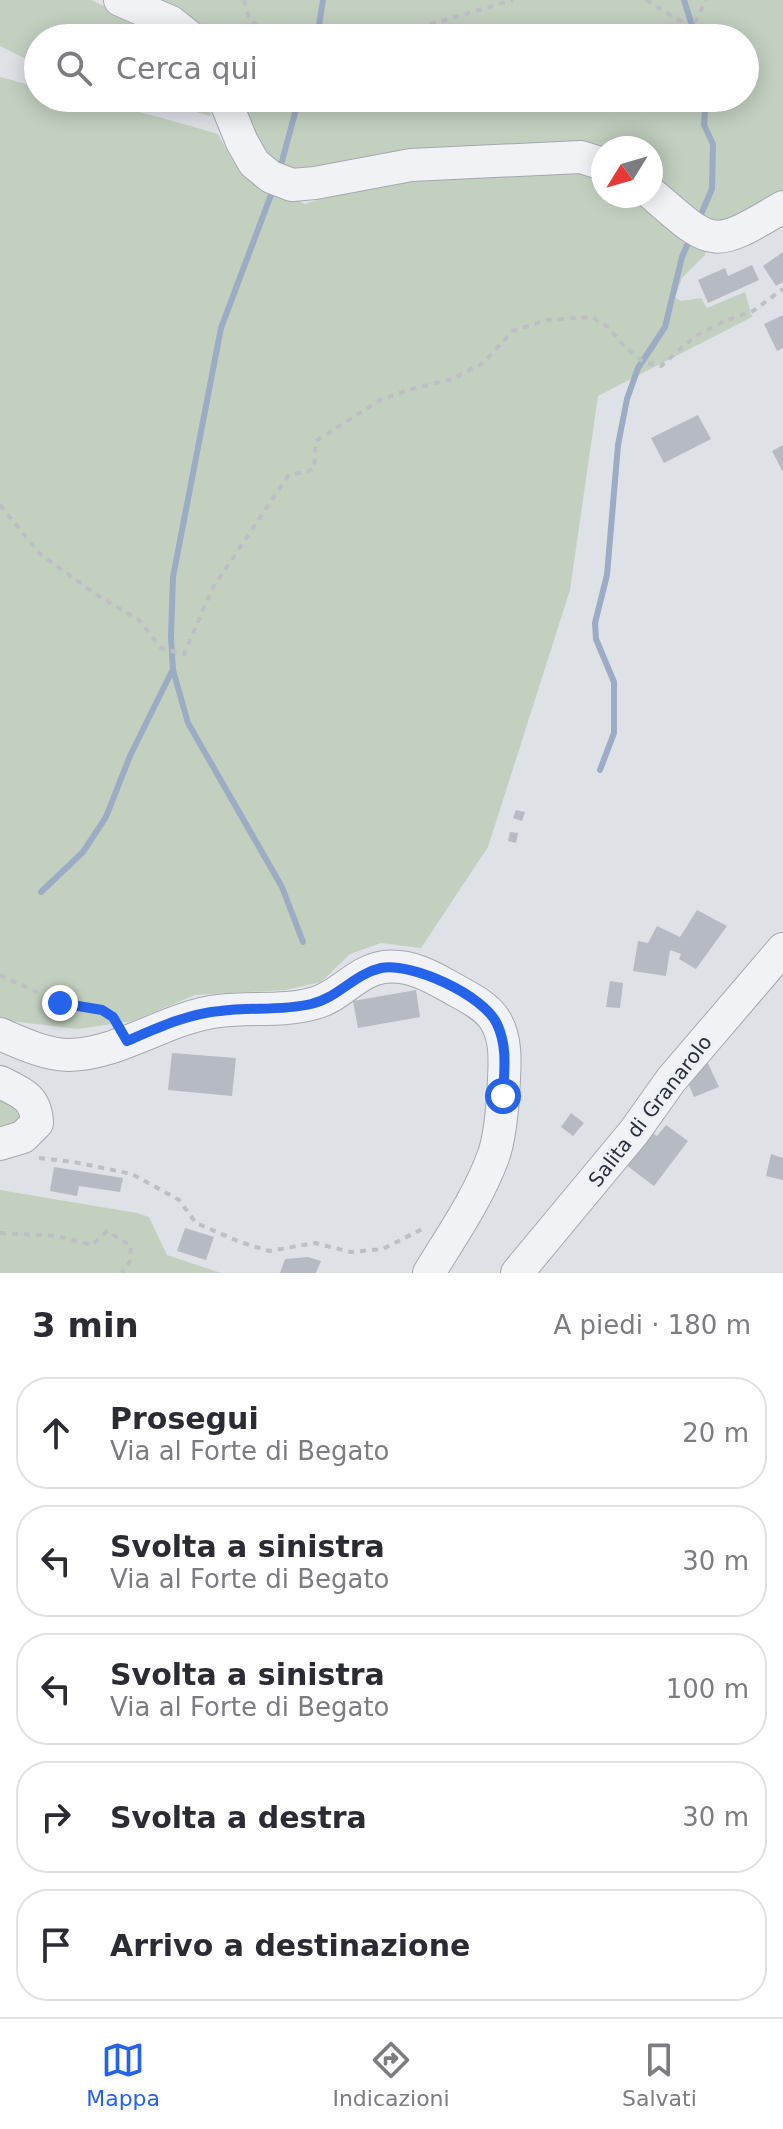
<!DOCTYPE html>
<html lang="it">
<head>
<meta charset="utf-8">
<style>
  :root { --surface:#fff; --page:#f7f7f7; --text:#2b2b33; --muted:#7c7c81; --line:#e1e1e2; --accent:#2563eb }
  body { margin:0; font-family:"DejaVu Sans",sans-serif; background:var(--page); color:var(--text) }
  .compass { position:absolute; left:591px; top:136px; width:72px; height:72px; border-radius:50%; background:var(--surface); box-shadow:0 4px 20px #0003; rotate:233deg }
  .stop { position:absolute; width:24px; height:24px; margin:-18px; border:6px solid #2563eb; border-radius:50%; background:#fff }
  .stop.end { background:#2563eb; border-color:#fff; box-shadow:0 2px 8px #0008 }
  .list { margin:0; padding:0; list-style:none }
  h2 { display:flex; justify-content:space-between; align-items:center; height:104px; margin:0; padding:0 32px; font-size:34px }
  h2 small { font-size:26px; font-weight:400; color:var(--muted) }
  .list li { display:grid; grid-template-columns:52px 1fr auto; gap:24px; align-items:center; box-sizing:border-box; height:112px; margin:0 16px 16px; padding:0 16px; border:2px solid var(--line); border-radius:32px }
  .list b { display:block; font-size:30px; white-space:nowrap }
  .list p { margin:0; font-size:26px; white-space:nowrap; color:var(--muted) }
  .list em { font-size:26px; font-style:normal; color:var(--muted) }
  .icon { flex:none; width:44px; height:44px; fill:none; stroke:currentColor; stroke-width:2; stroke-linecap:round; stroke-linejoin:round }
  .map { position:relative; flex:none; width:783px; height:1273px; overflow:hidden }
  .search { position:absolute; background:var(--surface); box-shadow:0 4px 20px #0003; left:24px; right:24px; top:24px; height:88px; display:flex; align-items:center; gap:20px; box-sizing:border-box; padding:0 28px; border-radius:44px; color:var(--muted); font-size:30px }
  .sheet { height:744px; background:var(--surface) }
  nav { display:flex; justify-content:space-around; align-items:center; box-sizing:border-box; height:112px; border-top:2px solid var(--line); background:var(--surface); font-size:22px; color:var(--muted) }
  nav a { display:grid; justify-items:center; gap:4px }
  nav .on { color:var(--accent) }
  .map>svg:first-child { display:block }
  .green { fill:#c3d0c0 }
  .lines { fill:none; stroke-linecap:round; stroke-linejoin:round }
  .stream { stroke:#9cacc4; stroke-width:6 }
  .building { fill:#b6bac3 }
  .minor-casing { stroke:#a4a8b0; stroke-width:34 }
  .path { stroke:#bdbfc5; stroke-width:4; stroke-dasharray:6 6; stroke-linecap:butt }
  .minor { stroke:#f1f2f5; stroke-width:32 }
  .route { stroke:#2563eb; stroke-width:10 }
  .labels { text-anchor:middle; stroke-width:7; stroke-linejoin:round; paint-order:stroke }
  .street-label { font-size:20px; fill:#292e3c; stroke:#edf0f4 }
</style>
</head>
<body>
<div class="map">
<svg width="783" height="1273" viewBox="0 0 783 1273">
  <rect width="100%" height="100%" fill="#dee1e6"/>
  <!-- green -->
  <path class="green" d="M0 0H91L172 38H38V65L0 46Z
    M157 0H783V195L722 224 691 217 651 180V148H603L294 175 258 149 236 98H745V38H198Z
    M0 77 38 87V98C99 98 159 117 218 134L234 163 254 181 305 204 355 188 415 176 547 165 603 177V196H628L670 230 706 249 705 255 682 278 675 297 681 301 701 298 707 308 745 292 752 317 598 396 570 590 488 847 421 948 381 943 350 954 321 982 285 990 195 995 132 1021 78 1029 10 1021 0 1017Z
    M144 98H205L211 116Z
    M0 1094 20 1107 21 1116 12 1127 0 1130Z
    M0 1190 137 1213 149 1217 167 1255 221 1273H0Z"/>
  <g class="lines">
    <!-- stream -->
    <path class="stream" d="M684 0 696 38
      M317 38 323 0
      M280 169 299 98
      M274 187 221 328 173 577 171 637 173 670 188 723 282 887 303 942
      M699 219 712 189 713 144 704 125 706 98
      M600 770 614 733V682L596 639 595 623 607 575 618 445 627 399 638 368 665 327 682 257 691 236
      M41 892 83 852 106 817 130 756 172 671"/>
  </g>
  <!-- building -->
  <path class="building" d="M783 252V282L776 286 763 266Z
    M752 265 759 280 708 303 698 280 725 268 728 276Z
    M783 315V348L777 351 764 324Z
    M698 415 711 439 664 463 651 438Z
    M783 445V472L772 451Z
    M516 810 525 812 522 821 513 818Z
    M510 832 518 833 516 843 508 841Z
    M697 910 727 926 696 969 679 959 681 954 670 950 666 976 633 971 638 941 648 943 657 926 680 937Z
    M610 981 623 983 620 1008 606 1007Z
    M416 990 420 1017 358 1028 353 1001Z
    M172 1053 236 1058 232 1096 168 1090Z
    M705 1057 719 1087 694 1097 688 1083Z
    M571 1113 584 1123 573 1136 561 1127Z
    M666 1125 688 1141 654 1186 618 1159 643 1126 657 1136Z
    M771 1154 783 1158V1180L766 1176Z
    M54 1167 123 1178 120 1192 79 1186 77 1196 50 1191Z
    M185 1228 214 1237 206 1260 177 1251Z
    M308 1257 321 1261 316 1273H280L285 1259Z"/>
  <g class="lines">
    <defs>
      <path id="minor" d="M120 0 171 22 191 38
        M224 98 242 142 254 163 271 177 292 185 315 183 411 165 581 157 603 164
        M651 193C713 247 711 250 783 207
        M0 1034C21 1043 46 1055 69 1055 121 1054 167 1017 219 1011 251 1007 284 1012 315 1003 341 996 356 971 384 967 412 964 434 978 457 991 470 998 487 1007 495 1020 506 1037 505 1060 504 1079 503 1101 501 1136 493 1157 478 1198 452 1235 429 1273
        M0 1082C22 1093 36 1097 37 1123L23 1137 0 1144
        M517 1273 634 1132 671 1080 783 949"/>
    </defs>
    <!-- minor casing -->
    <use href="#minor" class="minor-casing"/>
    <!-- path -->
    <path class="path" d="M244 0 249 18 269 38
      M646 0 692 28 706 0
      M384 38 513 0
      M0 505 40 554 100 597 139 620 161 648 184 654 212 589 288 476 314 469 316 441 380 400 408 390 452 379 483 363 513 331 547 320 592 317 608 327 624 346 643 362 661 366 694 337 725 321 753 311 783 289
      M0 975 60 1003 102 1010 114 1018
      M39 1158 74 1162 132 1174 179 1200 196 1223 240 1242 269 1251 315 1243 351 1252 383 1249 426 1227
      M0 1233 57 1236 92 1245 107 1231 131 1246 130 1261 122 1273"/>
    <!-- minor -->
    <use href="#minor" class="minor"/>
  </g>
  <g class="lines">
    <!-- route -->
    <path class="route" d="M60 1003 102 1010 113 1017 127 1041C157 1028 187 1014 220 1011 251 1007 281 1011 311 1004 338 998 354 974 381 968 411 962 484 995 497 1024 508 1047 504 1072 503 1096"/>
  </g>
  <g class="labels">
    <!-- street labels -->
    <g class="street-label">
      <text transform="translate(650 1111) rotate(-52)" y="7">Salita di Granarolo</text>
    </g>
  </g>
</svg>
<svg class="compass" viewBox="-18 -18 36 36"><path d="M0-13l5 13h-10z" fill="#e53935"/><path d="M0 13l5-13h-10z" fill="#7c7c81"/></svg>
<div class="stop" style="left:503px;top:1096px"></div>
<div class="stop end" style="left:60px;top:1003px"></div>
<div class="search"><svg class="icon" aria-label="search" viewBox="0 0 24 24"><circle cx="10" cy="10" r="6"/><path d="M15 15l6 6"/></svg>Cerca qui</div>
</div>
<section class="sheet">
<h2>3 min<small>A piedi · 180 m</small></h2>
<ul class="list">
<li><svg class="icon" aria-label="ahead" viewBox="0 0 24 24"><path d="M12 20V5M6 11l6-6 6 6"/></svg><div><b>Prosegui</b><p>Via al Forte di Begato</p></div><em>20 m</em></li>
<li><svg class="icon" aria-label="left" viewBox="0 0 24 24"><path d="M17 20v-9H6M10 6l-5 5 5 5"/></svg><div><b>Svolta a sinistra</b><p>Via al Forte di Begato</p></div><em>30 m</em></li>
<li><svg class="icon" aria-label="left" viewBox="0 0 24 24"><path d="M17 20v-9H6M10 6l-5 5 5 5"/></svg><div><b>Svolta a sinistra</b><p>Via al Forte di Begato</p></div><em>100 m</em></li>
<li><svg class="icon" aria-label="right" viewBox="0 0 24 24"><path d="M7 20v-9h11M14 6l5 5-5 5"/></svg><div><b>Svolta a destra</b></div><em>30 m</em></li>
<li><svg class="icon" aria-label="arrive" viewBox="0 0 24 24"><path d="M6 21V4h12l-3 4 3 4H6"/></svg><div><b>Arrivo a destinazione</b></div></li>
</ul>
</section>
<nav>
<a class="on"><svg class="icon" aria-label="map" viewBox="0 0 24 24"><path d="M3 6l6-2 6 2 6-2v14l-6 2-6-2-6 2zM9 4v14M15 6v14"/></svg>Mappa</a>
<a><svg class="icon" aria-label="directions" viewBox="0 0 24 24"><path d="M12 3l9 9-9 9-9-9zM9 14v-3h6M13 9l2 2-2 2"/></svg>Indicazioni</a>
<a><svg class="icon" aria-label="saved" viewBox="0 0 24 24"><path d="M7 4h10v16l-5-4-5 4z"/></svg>Salvati</a>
</nav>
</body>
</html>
